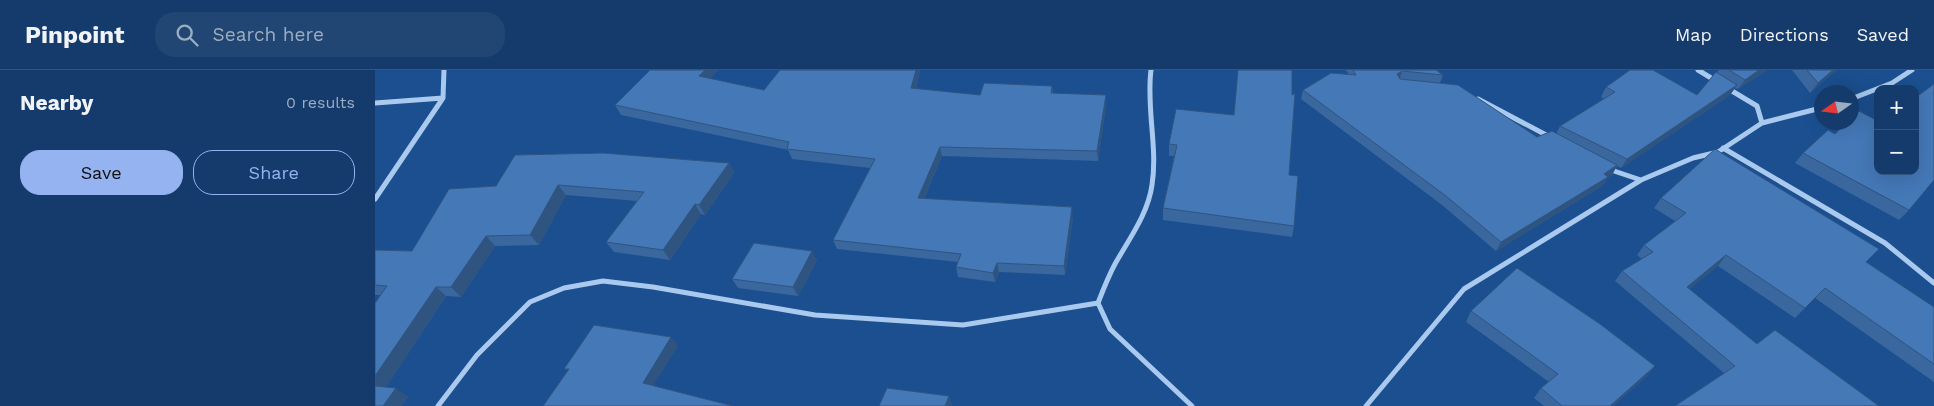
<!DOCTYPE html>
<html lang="en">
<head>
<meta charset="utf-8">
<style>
  :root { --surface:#143b6b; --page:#214673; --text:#f1f3f6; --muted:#9dadc1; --line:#33557e; --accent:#95b2f1 }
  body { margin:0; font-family:"Work Sans",sans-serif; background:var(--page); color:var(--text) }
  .controls { position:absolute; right:15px; top:15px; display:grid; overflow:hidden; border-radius:10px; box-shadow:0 5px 20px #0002 }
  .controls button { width:45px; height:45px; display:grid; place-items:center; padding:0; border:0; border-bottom:1px solid var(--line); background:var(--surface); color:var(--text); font:25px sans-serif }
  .compass { position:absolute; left:1439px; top:15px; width:45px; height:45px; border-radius:50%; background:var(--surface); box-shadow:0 5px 20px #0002; rotate:256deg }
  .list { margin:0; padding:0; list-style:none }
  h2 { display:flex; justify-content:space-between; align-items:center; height:65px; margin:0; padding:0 20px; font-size:21px }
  h2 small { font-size:16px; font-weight:400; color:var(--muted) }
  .actions { display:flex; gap:10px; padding:15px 20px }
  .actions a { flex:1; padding:11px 0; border:1px solid var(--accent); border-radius:20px; text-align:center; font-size:18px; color:var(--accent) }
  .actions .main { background:var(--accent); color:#111 }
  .icon { flex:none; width:28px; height:28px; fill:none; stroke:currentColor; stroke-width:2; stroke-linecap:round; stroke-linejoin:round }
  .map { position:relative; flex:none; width:1559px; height:336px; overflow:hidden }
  header { display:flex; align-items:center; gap:30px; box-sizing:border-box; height:70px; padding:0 25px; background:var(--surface); border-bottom:1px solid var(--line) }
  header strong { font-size:24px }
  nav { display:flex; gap:28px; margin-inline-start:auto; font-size:18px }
  .search { width:350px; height:45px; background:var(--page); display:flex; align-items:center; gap:12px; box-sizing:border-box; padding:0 18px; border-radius:20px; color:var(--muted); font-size:19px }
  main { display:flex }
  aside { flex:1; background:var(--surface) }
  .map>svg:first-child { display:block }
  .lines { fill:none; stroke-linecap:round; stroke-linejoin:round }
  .minor { stroke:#a9c9ee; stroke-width:5 }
  .wall { fill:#3a679d }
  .shaded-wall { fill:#305480 }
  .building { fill:#4478b7; stroke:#305480 }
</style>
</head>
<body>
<header>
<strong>Pinpoint</strong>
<div class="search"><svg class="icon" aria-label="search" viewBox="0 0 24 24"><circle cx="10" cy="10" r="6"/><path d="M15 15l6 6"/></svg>Search here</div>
<nav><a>Map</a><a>Directions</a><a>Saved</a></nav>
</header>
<main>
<aside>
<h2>Nearby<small>0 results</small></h2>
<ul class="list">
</ul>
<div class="actions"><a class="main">Save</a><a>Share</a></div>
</aside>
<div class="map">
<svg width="1559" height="336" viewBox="0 0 1559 336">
  <rect width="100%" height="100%" fill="#1b4f8f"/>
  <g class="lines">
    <!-- minor -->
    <path class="minor" d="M776 0C771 38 783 77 777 115 773 144 754 169 740 194 733 207 728 220 723 233L735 259 817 336
      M1323 0 1341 11
      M1103 29 1175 67
      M1476 29 1517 13 1537 0
      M0 33 68 28
      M1387 53 1446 38
      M1348 78 1510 173 1559 213
      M1233 99 1266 110
      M0 129 68 28 69 0
      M63 336 102 285 155 232 189 218 228 211 278 217 440 245 588 255 723 233
      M991 336 1089 219 1266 110 1318 88 1343 82 1387 53 1382 36 1352 18"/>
  </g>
  <!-- wall -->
  <path class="wall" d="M275 0H343L335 9 389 20 405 0H545L541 19 605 25 677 16 678 23 731 35 723 91 567 86 549 129 698 147 690 205 624 202 620 212 583 207 581 197 583 192 462 179 458 170 495 98 417 89 413 80 246 45 240 35Z
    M971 0H1061L1068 5 1065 13 1162 67 1181 64 1185 56 1229 29 1226 27 1231 17 1322 25 1344 0H1392L1363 19 1360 18 1355 25 1246 98 1242 96 1237 105 1233 107 1227 116 1121 181 1067 135 926 29 928 20 974 5Z
    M1417 0H1461L1435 23Z
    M859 45 914 105 919 156 917 167 788 150V138L799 86H794V74Z
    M1428 83 1534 140 1524 150 1420 93Z
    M354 93 359 103 330 145 326 144 295 190 239 182 231 172 262 131 191 125 164 175 120 176 86 227 71 226 11 317 33 327 26 336H0L6 225H0V180L37 181 121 116Z
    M1286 128 1491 192 1559 237V312L1440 228 1420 248 1343 196 1314 219 1382 274 1504 336 1349 303 1240 211 1247 201 1267 189 1262 185 1269 175 1300 151 1279 138Z
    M442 190 423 226 363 218 357 209Z
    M1096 241 1280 296 1272 306 1238 336H1169L1159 328 1166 318 1174 312 1091 252Z"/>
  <!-- shaded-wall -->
  <path class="shaded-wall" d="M330 0H343L329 16 324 6Z
    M541 0H545L539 28 536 18Z
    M1384 0H1392L1363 19 1370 10Z
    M1458 0H1461L1435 23 1443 13Z
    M1027 1 1024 11 1022 4Z
    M1362 15 1355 25 1246 98 1252 89Z
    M731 25V35L723 91 722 81Z
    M565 77 567 86 545 138 543 128Z
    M354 93 359 103 330 145 324 135Z
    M1242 95 1237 105 1233 107 1227 116 1121 181 1126 172Z
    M183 115 191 125 164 175 155 165Z
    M320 134 326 144 295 190 288 180Z
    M697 137 698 147 690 205 689 196Z
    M111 166 120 176 86 227 76 217Z
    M437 181 442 190 423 226 418 217Z
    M1351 185 1343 196 1304 227 1312 217Z
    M622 193 624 202 620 212 618 203Z
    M61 217 71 226 6 325 0 321V306Z
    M296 267 303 276 275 321 268 313Z
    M1280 296 1272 306 1238 336H1235Z
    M21 318 33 327 26 336H8Z
    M574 326 577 335 576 336H570Z"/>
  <!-- building -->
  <path class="building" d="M275 0H330L324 6 389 20 405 0H541L536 18 605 25 609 13 677 16 676 23 731 25 722 81 565 77 543 128 697 137 689 196 622 193 618 203 581 197 586 184 458 170 500 89 412 79 414 72 240 35Z
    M863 0H917V25L920 23 914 105 923 106 919 156 788 138 802 75 794 74 801 39 859 45Z
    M978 0H1061L1068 5 1027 1 1022 4 1025 9 1083 15 1162 67 1177 61 1242 95 1229 104 1233 107 1126 172 1071 126 928 20 956 3 981 5Z
    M1255 0H1278L1322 25 1341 2 1362 15 1252 89 1185 56 1240 22 1231 17Z
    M1354 0H1384L1370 10Z
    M1432 0H1458L1443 13Z
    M1559 14V110L1534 140 1428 83 1453 60 1460 64 1472 52H1476V48L1484 41 1503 51V101H1540V28Z
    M1340 79 1504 179 1491 192 1559 237V294L1450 218 1430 238 1351 185 1312 217 1382 274 1400 260 1504 336H1300L1360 296 1247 201 1278 182 1269 175 1311 143 1286 128Z
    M228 83 354 93 324 135 320 134 288 180 231 172 269 122 183 115 155 165 111 166 76 217H61L0 306V233L12 216 0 215V180L37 181 74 119 121 116 140 85Z
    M379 173 437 181 418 217 357 209Z
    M1142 198 1225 254 1280 296 1235 336H1187L1166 318 1183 304 1096 241Z
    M219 255 296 267 268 313 358 336H168L194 299H189Z
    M0 316 21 318 8 336H0Z
    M512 318 574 326 570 336H504Z"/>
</svg>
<div class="controls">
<button>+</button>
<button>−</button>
</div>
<svg class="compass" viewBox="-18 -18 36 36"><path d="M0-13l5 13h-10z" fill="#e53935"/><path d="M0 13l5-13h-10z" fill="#9dadc1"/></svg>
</div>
</main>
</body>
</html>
